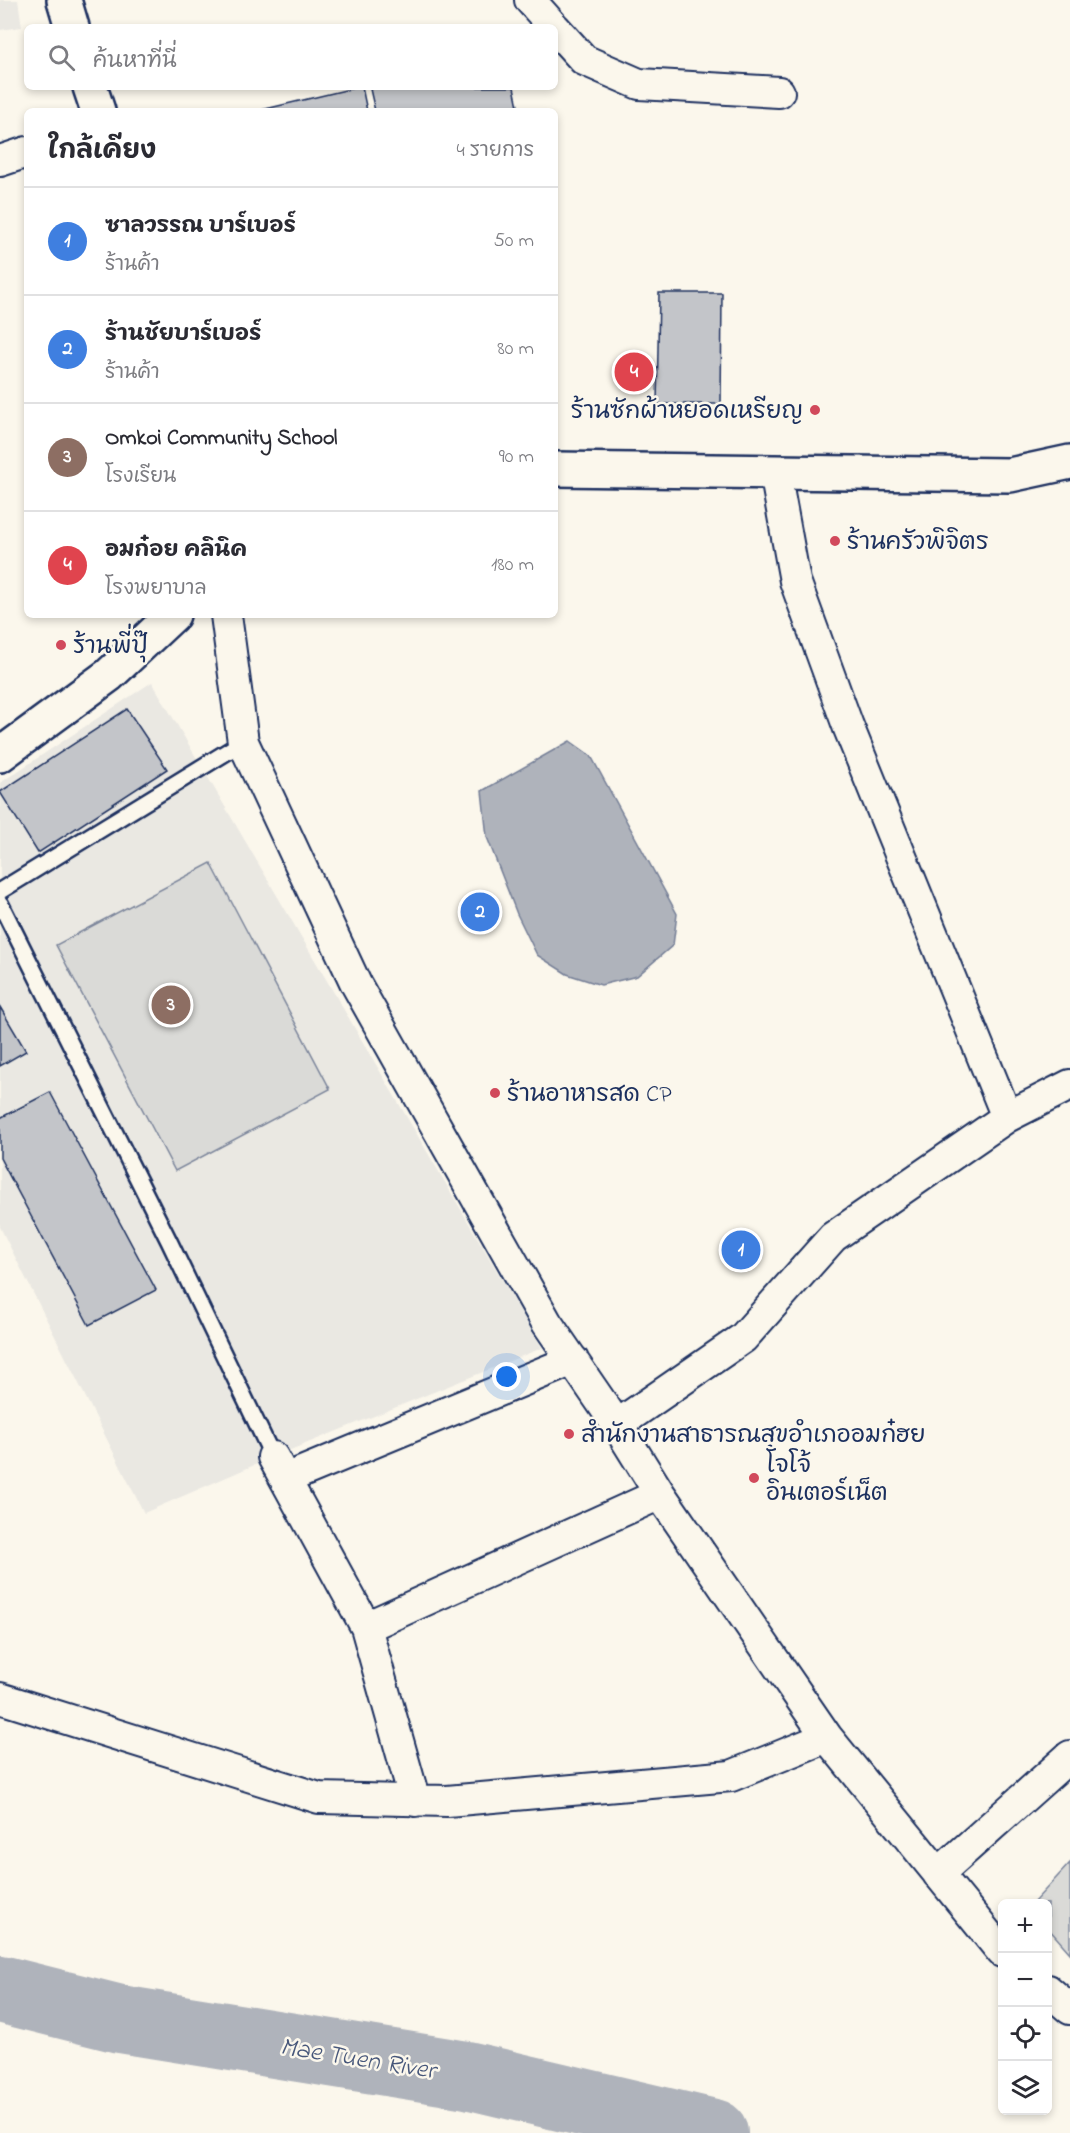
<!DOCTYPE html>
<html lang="th">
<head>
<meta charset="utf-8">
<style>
  :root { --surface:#fff; --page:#f7f7f7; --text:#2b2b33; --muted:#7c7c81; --line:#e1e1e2; --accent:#d1495b }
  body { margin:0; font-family:"Indie Flower","Playpen Sans Thai",sans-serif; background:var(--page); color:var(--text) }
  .controls { position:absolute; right:18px; bottom:18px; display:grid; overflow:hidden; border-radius:9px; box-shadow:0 3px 9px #0003 }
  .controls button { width:54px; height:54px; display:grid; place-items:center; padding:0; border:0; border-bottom:2px solid var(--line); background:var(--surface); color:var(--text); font:30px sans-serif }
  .you { position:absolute; left:507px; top:1377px; width:21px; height:21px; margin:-15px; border:4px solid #fff; border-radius:50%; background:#1a73e8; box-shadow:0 0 0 9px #1a73e833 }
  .badge { display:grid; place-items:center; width:39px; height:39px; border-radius:50%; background:var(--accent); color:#fff; font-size:20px; font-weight:700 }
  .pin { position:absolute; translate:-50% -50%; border:3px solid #fff; box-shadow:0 2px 6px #0006 }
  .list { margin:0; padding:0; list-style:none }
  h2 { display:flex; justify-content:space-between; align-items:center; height:78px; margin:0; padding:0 24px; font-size:26px }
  h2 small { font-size:20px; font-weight:400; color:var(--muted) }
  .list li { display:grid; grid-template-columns:39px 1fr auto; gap:18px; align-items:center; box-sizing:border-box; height:108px; padding:0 24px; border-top:2px solid var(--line) }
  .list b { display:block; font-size:22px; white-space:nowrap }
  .list p { margin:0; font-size:20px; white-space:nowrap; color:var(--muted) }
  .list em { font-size:20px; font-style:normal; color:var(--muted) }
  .icon { flex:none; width:33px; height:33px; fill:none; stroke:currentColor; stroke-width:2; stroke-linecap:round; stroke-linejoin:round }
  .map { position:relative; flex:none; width:1070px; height:2133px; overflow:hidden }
  .search { position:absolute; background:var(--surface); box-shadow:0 3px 9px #0003; left:24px; top:24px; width:534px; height:66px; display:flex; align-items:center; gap:15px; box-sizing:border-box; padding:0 21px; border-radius:9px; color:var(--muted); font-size:22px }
  .panel { position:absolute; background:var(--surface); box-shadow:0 3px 9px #0003; left:24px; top:108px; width:534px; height:510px; border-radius:9px }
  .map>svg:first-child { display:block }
  .built { fill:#eae8e2 }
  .green { fill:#dadad7; stroke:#7a849a; stroke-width:1.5 }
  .water { fill:#afb3bb; stroke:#747e96; stroke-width:1.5 }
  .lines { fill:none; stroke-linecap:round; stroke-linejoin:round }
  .river { stroke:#afb3bb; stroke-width:68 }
  .building { fill:#c3c5c9; stroke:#1b2f5e; stroke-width:1.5 }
  .service-casing { stroke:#1b2f5e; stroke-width:20 }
  .minor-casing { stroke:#1b2f5e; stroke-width:34 }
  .tertiary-casing { stroke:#1b2f5e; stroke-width:38 }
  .secondary-casing { stroke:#1b2f5e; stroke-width:38 }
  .service { stroke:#fbf7ec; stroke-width:15 }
  .minor { stroke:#fbf7ec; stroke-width:30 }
  .tertiary { stroke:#fbf7ec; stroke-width:33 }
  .secondary { stroke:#fbf7ec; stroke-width:33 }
  .poi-dot { fill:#d1495b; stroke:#fbf7ec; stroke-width:2 }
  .labels { text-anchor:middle; stroke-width:5; stroke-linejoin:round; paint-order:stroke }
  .poi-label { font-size:24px; fill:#1b2f5e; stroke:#fbf7ec; text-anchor:start }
  .water-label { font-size:26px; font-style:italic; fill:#47577a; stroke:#fbf7ec }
</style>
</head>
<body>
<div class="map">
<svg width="1070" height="2133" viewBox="0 0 1070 2133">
  <rect width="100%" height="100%" fill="#fbf7ec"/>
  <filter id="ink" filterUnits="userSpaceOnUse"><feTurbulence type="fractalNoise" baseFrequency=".0167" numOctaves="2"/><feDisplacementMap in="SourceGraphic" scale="12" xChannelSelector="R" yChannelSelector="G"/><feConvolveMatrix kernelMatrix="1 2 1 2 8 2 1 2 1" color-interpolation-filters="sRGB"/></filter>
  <g filter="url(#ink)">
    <!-- built -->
    <path class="built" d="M0 0H18L22 27 0 30Z
      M152 682 542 1348 273 1457 144 1513 0 1227V783Z"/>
    <!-- green -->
    <path class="green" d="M211 863 330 1089 175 1171 56 945Z
      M1070 1863V1953L1048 1928V1904L1033 1903Z"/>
    <!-- water -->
    <path class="water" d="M570 741 591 756 677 914 673 945 637 976 601 985 567 974 537 955 517 914 487 837 482 791Z"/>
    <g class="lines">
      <!-- river -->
      <path class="river" d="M0 1989 120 2019 467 2075 714 2133"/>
    </g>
    <!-- building -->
    <path class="building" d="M358 87H362L367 111H257Z
      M379 87H514L519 111H375L370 89Z
      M659 293H722L721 404H657Z
      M127 709 167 769 38 853 0 792Z
      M0 1007 26 1051 0 1066Z
      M50 1092 156 1290 89 1325 0 1158V1118Z"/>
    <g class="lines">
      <defs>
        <path id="service" d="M0 891 243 742
          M0 903 169 1241 273 1457"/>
        <path id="minor" d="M530 0 554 27
          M555 28 584 60 639 84 779 92
          M0 161 27 152
          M775 472 795 581 848 726 1007 1117
          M226 615 243 742 356 984 547 1323 617 1425 660 1494 827 1737 1002 1952
          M617 1425 743 1338 833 1237 1007 1117 1070 1085
          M273 1457 366 1627 415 1801
          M285 1479 573 1360
          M366 1627 660 1494
          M0 1698 319 1798 447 1801 731 1776 827 1737
          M938 1874 1070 1756
          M1048 1990 1070 2009"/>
        <path id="tertiary" d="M0 755 109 675 173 615"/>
        <path id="secondary" d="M64 0 72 27
          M90 87 98 111
          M555 469 1010 475 1070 462"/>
      </defs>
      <!-- service casing -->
      <use href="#service" class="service-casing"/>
      <!-- minor casing -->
      <use href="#minor" class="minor-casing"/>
      <!-- tertiary casing -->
      <use href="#tertiary" class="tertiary-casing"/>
      <!-- secondary casing -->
      <use href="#secondary" class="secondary-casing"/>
      <!-- service -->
      <use href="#service" class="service"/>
      <!-- minor -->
      <use href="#minor" class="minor"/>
      <!-- tertiary -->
      <use href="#tertiary" class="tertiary"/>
      <!-- secondary -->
      <use href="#secondary" class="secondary"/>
    </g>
  </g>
  <!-- markers -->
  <g class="poi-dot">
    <circle cx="815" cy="410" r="6"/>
    <circle cx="835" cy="541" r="6"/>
    <circle cx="61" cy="645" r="6"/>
    <circle cx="495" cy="1093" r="6"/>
    <circle cx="569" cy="1434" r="6"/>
    <circle cx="754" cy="1478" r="6"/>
  </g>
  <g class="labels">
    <!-- poi labels -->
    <g class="poi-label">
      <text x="803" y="418" text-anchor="end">ร้านซักผ้าหยอดเหรียญ</text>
      <text x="847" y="549">ร้านครัวพิจิตร</text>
      <text x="73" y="653">ร้านพี่ปุ๊</text>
      <text x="507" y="1101">ร้านอาหารสด CP</text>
      <text x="581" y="1442">สำนักงานสาธารณสุขอำเภออมก๋ฮย</text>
      <text x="766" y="1472">โจโจ้<tspan x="766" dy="28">อินเตอร์เน็ต</tspan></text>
    </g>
    <!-- water labels -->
    <g class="water-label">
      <text transform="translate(358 2057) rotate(9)" y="9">Mae Tuen River</text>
    </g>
  </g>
</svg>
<div class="controls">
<button>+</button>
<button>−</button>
<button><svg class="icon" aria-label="locate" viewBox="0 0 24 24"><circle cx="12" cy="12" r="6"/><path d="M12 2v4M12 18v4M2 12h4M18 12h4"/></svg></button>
<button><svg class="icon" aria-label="layers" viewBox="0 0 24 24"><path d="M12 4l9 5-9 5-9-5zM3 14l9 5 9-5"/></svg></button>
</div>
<div class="you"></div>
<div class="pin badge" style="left:741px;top:1250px;background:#3f7fe0">1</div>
<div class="pin badge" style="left:480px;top:912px;background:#3f7fe0">2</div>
<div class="pin badge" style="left:171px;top:1005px;background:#8d6e63">3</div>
<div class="pin badge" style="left:634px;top:372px;background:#e0444e">4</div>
<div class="search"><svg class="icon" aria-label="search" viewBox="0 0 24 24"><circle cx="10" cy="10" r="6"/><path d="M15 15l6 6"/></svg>ค้นหาที่นี่</div>
<section class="panel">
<h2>ใกล้เคียง<small>4 รายการ</small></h2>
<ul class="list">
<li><span class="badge" style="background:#3f7fe0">1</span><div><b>ซาลวรรณ บาร์เบอร์</b><p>ร้านค้า</p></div><em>50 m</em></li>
<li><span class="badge" style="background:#3f7fe0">2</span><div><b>ร้านชัยบาร์เบอร์</b><p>ร้านค้า</p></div><em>80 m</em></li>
<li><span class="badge" style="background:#8d6e63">3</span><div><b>Omkoi Community School</b><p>โรงเรียน</p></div><em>90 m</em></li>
<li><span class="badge" style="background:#e0444e">4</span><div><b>อมก๋อย คลินิค</b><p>โรงพยาบาล</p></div><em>180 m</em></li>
</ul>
</section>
</div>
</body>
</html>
